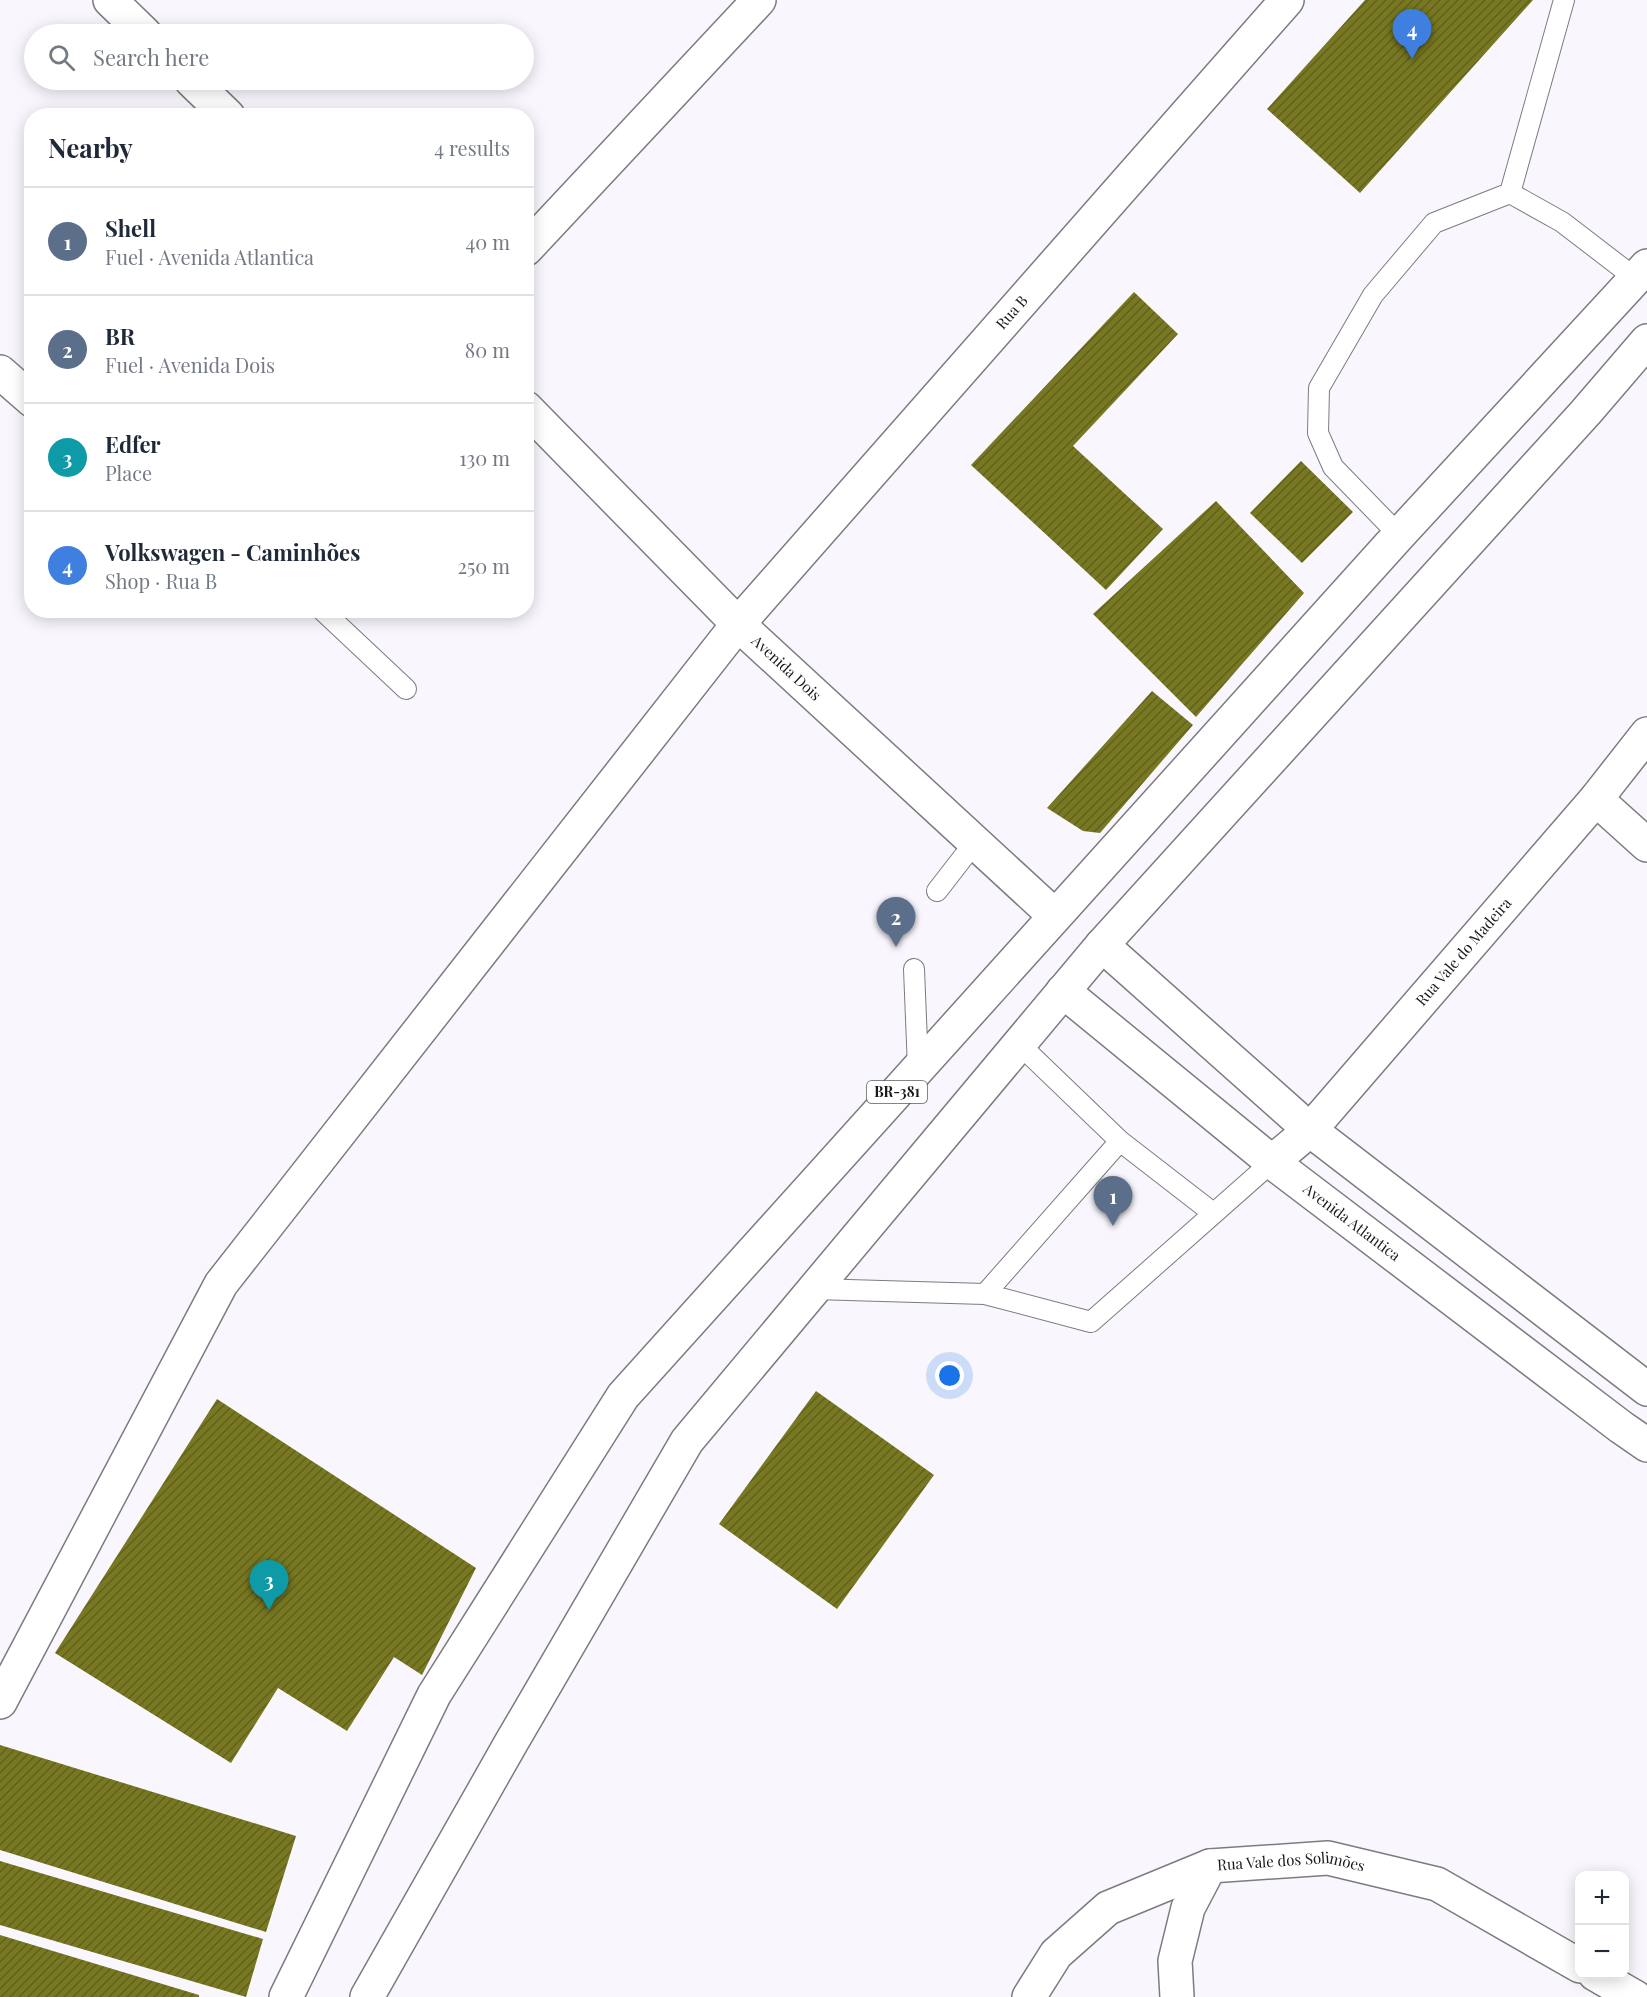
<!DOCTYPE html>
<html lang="en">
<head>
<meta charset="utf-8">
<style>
  :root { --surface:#fff; --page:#f6f6f7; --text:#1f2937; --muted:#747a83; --line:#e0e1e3; --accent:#7c3aed }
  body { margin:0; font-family:"Playfair Display",serif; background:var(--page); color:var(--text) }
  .controls { position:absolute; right:18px; bottom:18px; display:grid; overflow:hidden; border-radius:12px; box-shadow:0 3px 15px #0003 }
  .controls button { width:54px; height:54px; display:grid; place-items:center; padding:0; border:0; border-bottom:2px solid var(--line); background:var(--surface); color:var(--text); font:30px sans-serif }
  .you { position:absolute; left:950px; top:1376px; width:21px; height:21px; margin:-15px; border:4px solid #fff; border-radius:50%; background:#1a73e8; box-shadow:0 0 0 9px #1a73e833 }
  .badge { display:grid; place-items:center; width:39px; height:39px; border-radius:50%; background:var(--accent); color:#fff; font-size:20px; font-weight:700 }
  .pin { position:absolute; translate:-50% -50px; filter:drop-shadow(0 2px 3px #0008) }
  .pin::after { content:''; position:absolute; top:32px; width:21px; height:18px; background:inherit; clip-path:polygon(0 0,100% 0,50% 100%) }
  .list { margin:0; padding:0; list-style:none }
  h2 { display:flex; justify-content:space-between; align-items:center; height:78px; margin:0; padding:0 24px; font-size:26px }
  h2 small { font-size:20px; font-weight:400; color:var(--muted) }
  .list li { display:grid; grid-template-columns:39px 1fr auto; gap:18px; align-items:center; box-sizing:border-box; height:108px; padding:0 24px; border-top:2px solid var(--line) }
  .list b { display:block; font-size:22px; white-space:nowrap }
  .list p { margin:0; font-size:20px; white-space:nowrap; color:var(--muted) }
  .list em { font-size:20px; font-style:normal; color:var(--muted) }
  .icon { flex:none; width:33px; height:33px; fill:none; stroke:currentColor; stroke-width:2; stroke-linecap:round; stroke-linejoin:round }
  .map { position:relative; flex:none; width:1647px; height:1997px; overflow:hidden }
  .search { position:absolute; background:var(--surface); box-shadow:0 3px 15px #0003; left:24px; top:24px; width:510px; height:66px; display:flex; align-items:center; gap:15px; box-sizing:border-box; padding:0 21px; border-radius:33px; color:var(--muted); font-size:22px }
  .panel { position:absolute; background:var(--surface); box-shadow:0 3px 15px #0003; left:24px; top:108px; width:510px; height:510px; border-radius:24px }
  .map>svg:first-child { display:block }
  .building { fill:url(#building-hatch) }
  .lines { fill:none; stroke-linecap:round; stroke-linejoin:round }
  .service-casing { stroke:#7d7b80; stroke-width:22 }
  .minor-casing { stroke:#7d7b80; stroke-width:36 }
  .primary-casing { stroke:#7d7b80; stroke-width:36 }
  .service { stroke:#fff; stroke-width:20 }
  .minor { stroke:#fff; stroke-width:33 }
  .primary { stroke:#fff; stroke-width:33 }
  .labels { text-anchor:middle; stroke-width:4.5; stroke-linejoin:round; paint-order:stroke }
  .shield { fill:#fff; stroke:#5e5d5f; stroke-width:1.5 }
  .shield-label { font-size:14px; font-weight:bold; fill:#19181a }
  .street-label { font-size:15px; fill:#19181a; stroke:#fff }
</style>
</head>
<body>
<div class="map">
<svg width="1647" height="1997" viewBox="0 0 1647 1997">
  <defs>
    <pattern id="building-hatch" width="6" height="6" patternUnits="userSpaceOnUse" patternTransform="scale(1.5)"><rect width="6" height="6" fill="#777821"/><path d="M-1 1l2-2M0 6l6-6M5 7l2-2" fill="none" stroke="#61611c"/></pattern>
  </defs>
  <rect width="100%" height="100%" fill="#f9f7fd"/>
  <!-- building -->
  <path class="building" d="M1365 0H1533L1360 193 1267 109Z
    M1134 292 1178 334 1073 446 1163 529 1106 590 971 465Z
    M1301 461 1353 512 1302 563 1250 513Z
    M1216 501 1304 593 1196 717 1093 614Z
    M1152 691 1193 725 1100 833 1083 831 1047 808Z
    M816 1391 934 1475 837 1609 719 1524Z
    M217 1399 476 1568 422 1675 394 1657 347 1731 278 1688 231 1763 55 1653Z
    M0 1745 296 1836 266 1932 0 1850Z
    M0 1861 263 1939 246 1997 0 1925Z
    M0 1935 199 1995V1997H0Z"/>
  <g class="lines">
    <defs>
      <path id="service" d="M1510 193 1564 0
        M1399 535 1333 467 1318 433 1319 388 1373 295 1434 223 1510 193 1562 222 1635 278
        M322 610 406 689
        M937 891 975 842
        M914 969 918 1068
        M1120 1141 1213 1213
        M814 1289 985 1294 1120 1141 1019 1044
        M985 1294 1091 1322 1272 1162"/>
      <g id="minor">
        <path d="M110 0 145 34"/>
        <path d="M191 80 228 116"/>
        <path d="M526 249 759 0"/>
        <path d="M0 372 32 400"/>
        <path id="s1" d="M526 408 738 624 1055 916"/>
        <path d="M1596 799 1647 845"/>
        <path d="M1102 945 1310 1130 1647 1389"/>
        <path id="s2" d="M1063 991 1272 1162 1621 1427 1647 1445"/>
        <path id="s3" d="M1272 1162 1310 1130 1596 799 1647 734"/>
        <path id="s4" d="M0 1702 221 1284 738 624 1287 0"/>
        <path d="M1595 1974 1635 1997"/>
        <path id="s5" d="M1029 1997 1056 1954 1108 1908 1210 1866 1328 1858 1437 1884 1580 1966"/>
        <path d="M1177 1997 1175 1961 1188 1908 1210 1866"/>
      </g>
      <path id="primary" d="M286 1997 434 1695 623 1396 1399 535 1647 266
        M367 1997 511 1743 687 1441 1102 945 1586 412 1647 341"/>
    </defs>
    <!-- service casing -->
    <use href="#service" class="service-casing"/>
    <!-- minor casing -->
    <use href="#minor" class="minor-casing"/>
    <!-- primary casing -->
    <use href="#primary" class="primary-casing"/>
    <!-- service -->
    <use href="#service" class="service"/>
    <!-- minor -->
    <use href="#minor" class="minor"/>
    <!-- primary -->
    <use href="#primary" class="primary"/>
  </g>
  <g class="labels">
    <!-- shield labels -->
    <rect class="shield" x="867" y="1081" width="60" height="22" rx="4.5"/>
    <g class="shield-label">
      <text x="897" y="1097">BR-381</text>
    </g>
    <!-- street labels -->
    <g class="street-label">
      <text dy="5" stroke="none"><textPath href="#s4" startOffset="1726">Rua B</textPath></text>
      <text dy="5" stroke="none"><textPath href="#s1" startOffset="368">Avenida Dois</textPath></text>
      <text dy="5" stroke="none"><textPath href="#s3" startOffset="285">Rua Vale do Madeira</textPath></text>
      <text dy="5" stroke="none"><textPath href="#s2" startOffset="370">Avenida Atlantica</textPath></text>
      <text dy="5" stroke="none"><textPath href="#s5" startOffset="312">Rua Vale dos Solimões</textPath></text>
    </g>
  </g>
</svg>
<div class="controls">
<button>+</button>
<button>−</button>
</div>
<div class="you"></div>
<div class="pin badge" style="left:1113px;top:1226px;background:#5c6f8a">1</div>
<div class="pin badge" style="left:896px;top:947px;background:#5c6f8a">2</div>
<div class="pin badge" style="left:269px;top:1610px;background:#0f9aa8">3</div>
<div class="pin badge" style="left:1412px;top:59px;background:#3f7fe0">4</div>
<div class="search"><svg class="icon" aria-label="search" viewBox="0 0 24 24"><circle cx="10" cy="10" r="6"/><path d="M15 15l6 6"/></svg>Search here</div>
<section class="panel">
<h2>Nearby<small>4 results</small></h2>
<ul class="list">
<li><span class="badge" style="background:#5c6f8a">1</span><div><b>Shell</b><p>Fuel · Avenida Atlantica</p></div><em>40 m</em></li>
<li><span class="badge" style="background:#5c6f8a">2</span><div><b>BR</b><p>Fuel · Avenida Dois</p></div><em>80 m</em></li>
<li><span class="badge" style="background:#0f9aa8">3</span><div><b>Edfer</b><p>Place</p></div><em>130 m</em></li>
<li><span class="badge" style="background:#3f7fe0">4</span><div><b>Volkswagen - Caminhões</b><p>Shop · Rua B</p></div><em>250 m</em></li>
</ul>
</section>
</div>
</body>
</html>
